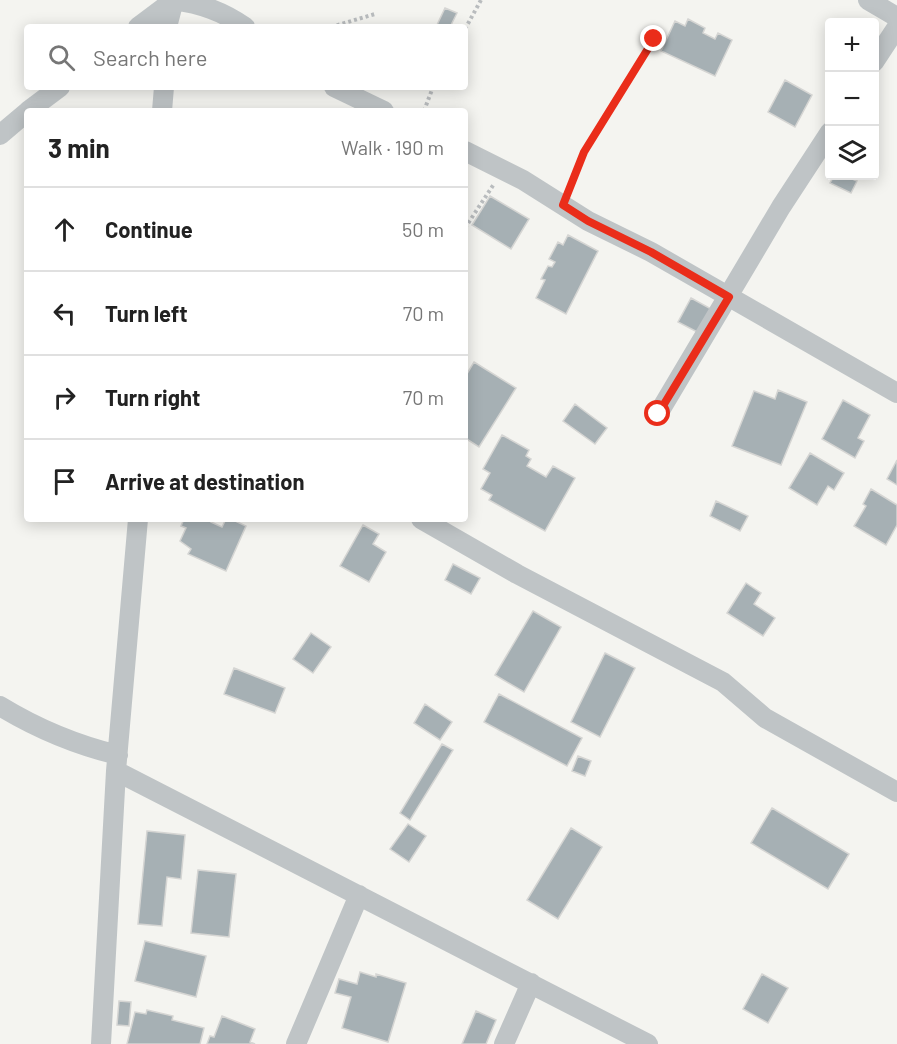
<!DOCTYPE html>
<html lang="en">
<head>
<meta charset="utf-8">
<style>
  :root { --surface:#fff; --page:#f6f6f6; --text:#222; --muted:#767676; --line:#e0e0e0 }
  body { margin:0; font-family:Barlow,sans-serif; background:var(--page); color:var(--text) }
  .controls { position:absolute; right:18px; top:18px; display:grid; overflow:hidden; border-radius:6px; box-shadow:0 3px 15px #0003 }
  .controls button { width:54px; height:54px; display:grid; place-items:center; padding:0; border:0; border-bottom:2px solid var(--line); background:var(--surface); color:var(--text); font:30px sans-serif }
  .stop { position:absolute; width:18px; height:18px; margin:-14px; border:4px solid #ea2d1a; border-radius:50%; background:#fff }
  .stop.end { background:#ea2d1a; border-color:#fff; box-shadow:0 2px 6px #0008 }
  .list { margin:0; padding:0; list-style:none }
  h2 { display:flex; justify-content:space-between; align-items:center; height:78px; margin:0; padding:0 24px; font-size:26px }
  h2 small { font-size:20px; font-weight:400; color:var(--muted) }
  .list li { display:grid; grid-template-columns:39px 1fr auto; gap:18px; align-items:center; box-sizing:border-box; height:84px; padding:0 24px; border-top:2px solid var(--line) }
  .list b { display:block; font-size:22px; white-space:nowrap }
  .list em { font-size:20px; font-style:normal; color:var(--muted) }
  .icon { flex:none; width:33px; height:33px; fill:none; stroke:currentColor; stroke-width:2; stroke-linecap:round; stroke-linejoin:round }
  .map { position:relative; flex:none; width:897px; height:1044px; overflow:hidden }
  .search { position:absolute; background:var(--surface); box-shadow:0 3px 15px #0003; left:24px; top:24px; width:444px; height:66px; display:flex; align-items:center; gap:15px; box-sizing:border-box; padding:0 21px; border-radius:6px; color:var(--muted); font-size:22px }
  .panel { position:absolute; background:var(--surface); box-shadow:0 3px 15px #0003; left:24px; top:108px; width:444px; height:414px; border-radius:6px }
  .map>svg:first-child { display:block }
  .building { fill:#a6b0b4; stroke:#d5d5d3; stroke-width:1.5 }
  .lines { fill:none; stroke-linecap:round; stroke-linejoin:round }
  .path { stroke:#b9bcbe; stroke-width:4; stroke-dasharray:3 3; stroke-linecap:butt }
  .minor { stroke:#bfc4c6; stroke-width:20 }
  .route { stroke:#ea2d1a; stroke-width:8 }
</style>
</head>
<body>
<div class="map">
<svg width="897" height="1044" viewBox="0 0 897 1044">
  <rect width="100%" height="100%" fill="#f4f4f0"/>
  <!-- building -->
  <path class="building" d="M445 8 457 13 450 27H436Z
    M688 19 705 28 703 33 715 39 718 33 732 40 715 76 661 51 675 21 685 26Z
    M785 80 812 95 795 127 768 112Z
    M834 176H845L857 181 851 193 830 183Z
    M490 196 529 219 511 249 472 225Z
    M568 235 598 251 566 314 536 298 545 280 541 279 548 266 552 267 555 262 549 259 558 242 563 245Z
    M691 298 713 310 701 334 678 322Z
    M474 362 516 388 479 447 465 438V377Z
    M778 390 807 402 781 465 732 446 754 391 775 399Z
    M843 400 870 415 858 438 864 441 855 458 822 439Z
    M575 404 607 428 595 444 563 421Z
    M502 435 529 450 526 456 531 459 527 466 546 477 553 466 575 478 545 531 489 500 492 495 481 489 490 473 483 469Z
    M810 453 844 473 834 490 828 486 817 505 789 488Z
    M897 460V485L887 479Z
    M871 489 897 505V525L886 545 854 526 866 506 863 504Z
    M716 501 748 516 740 531 710 516Z
    M184 519H212L211 522 222 527 226 519H231L246 526 226 571 188 554 191 549 180 541 186 528 181 526Z
    M363 525 379 534 373 544 386 552 369 582 340 566Z
    M453 564 480 578 471 594 445 580Z
    M746 583 761 593 754 604 775 618 763 636 727 613Z
    M533 611 561 627 524 692 495 675Z
    M311 633 331 647 313 673 293 659Z
    M605 653 635 668 600 737 571 722Z
    M234 668 285 688 275 713 224 694Z
    M499 694 582 738 567 766 484 722Z
    M425 704 452 722 440 740 414 723Z
    M442 744 453 750 410 820 400 813Z
    M578 756 591 761 585 776 572 771Z
    M772 808 849 854 828 889 751 843Z
    M408 824 426 836 409 862 390 849Z
    M571 828 602 847 558 919 527 900Z
    M147 831 185 835 181 879 167 877 162 926 138 924Z
    M198 870 236 874 229 937 191 933Z
    M145 941 206 956 196 997 135 981Z
    M360 972 376 977V974L406 983 388 1042 342 1028 351 997 335 993 339 979 357 984Z
    M762 974 788 988 768 1023 743 1009Z
    M119 1001 131 1002 129 1026 117 1025Z
    M147 1010 173 1016 172 1020 204 1028 200 1044H127L135 1012 146 1014Z
    M476 1011 496 1020 486 1044H462Z
    M222 1016 255 1029 250 1042 255 1044H207L210 1036 214 1037Z"/>
  <g class="lines">
    <!-- path -->
    <path class="path" d="M331 27 375 14
      M465 29 481 0
      M424 111 433 87
      M570 187 583 152 654 39
      M465 228 494 184"/>
    <!-- minor -->
    <path class="minor" d="M868 0 897 17
      M138 27 174 0
      M167 27 174 0C201 4 222 11 245 27
      M874 62 897 27
      M334 87 384 111
      M28 111 60 87
      M162 111 164 87
      M0 135 27 112
      M465 151 523 180 588 221 651 252 897 393
      M658 414 781 207 830 132
      M421 519 517 574 723 682 765 718 897 792
      M0 706C36 728 77 745 118 755
      M116 771 648 1044
      M101 1044 116 771 138 519
      M296 1044 359 895
      M504 1044 531 983"/>
  </g>
  <g class="lines">
    <!-- route -->
    <path class="route" d="M654 39 584 152 563 205 588 221 651 252 729 297 658 414"/>
  </g>
</svg>
<div class="controls">
<button>+</button>
<button>−</button>
<button><svg class="icon" aria-label="layers" viewBox="0 0 24 24"><path d="M12 4l9 5-9 5-9-5zM3 14l9 5 9-5"/></svg></button>
</div>
<div class="stop" style="left:658px;top:414px"></div>
<div class="stop end" style="left:654px;top:39px"></div>
<div class="search"><svg class="icon" aria-label="search" viewBox="0 0 24 24"><circle cx="10" cy="10" r="6"/><path d="M15 15l6 6"/></svg>Search here</div>
<section class="panel">
<h2>3 min<small>Walk · 190 m</small></h2>
<ul class="list">
<li><svg class="icon" aria-label="ahead" viewBox="0 0 24 24"><path d="M12 20V5M6 11l6-6 6 6"/></svg><div><b>Continue</b></div><em>50 m</em></li>
<li><svg class="icon" aria-label="left" viewBox="0 0 24 24"><path d="M17 20v-9H6M10 6l-5 5 5 5"/></svg><div><b>Turn left</b></div><em>70 m</em></li>
<li><svg class="icon" aria-label="right" viewBox="0 0 24 24"><path d="M7 20v-9h11M14 6l5 5-5 5"/></svg><div><b>Turn right</b></div><em>70 m</em></li>
<li><svg class="icon" aria-label="arrive" viewBox="0 0 24 24"><path d="M6 21V4h12l-3 4 3 4H6"/></svg><div><b>Arrive at destination</b></div></li>
</ul>
</section>
</div>
</body>
</html>
